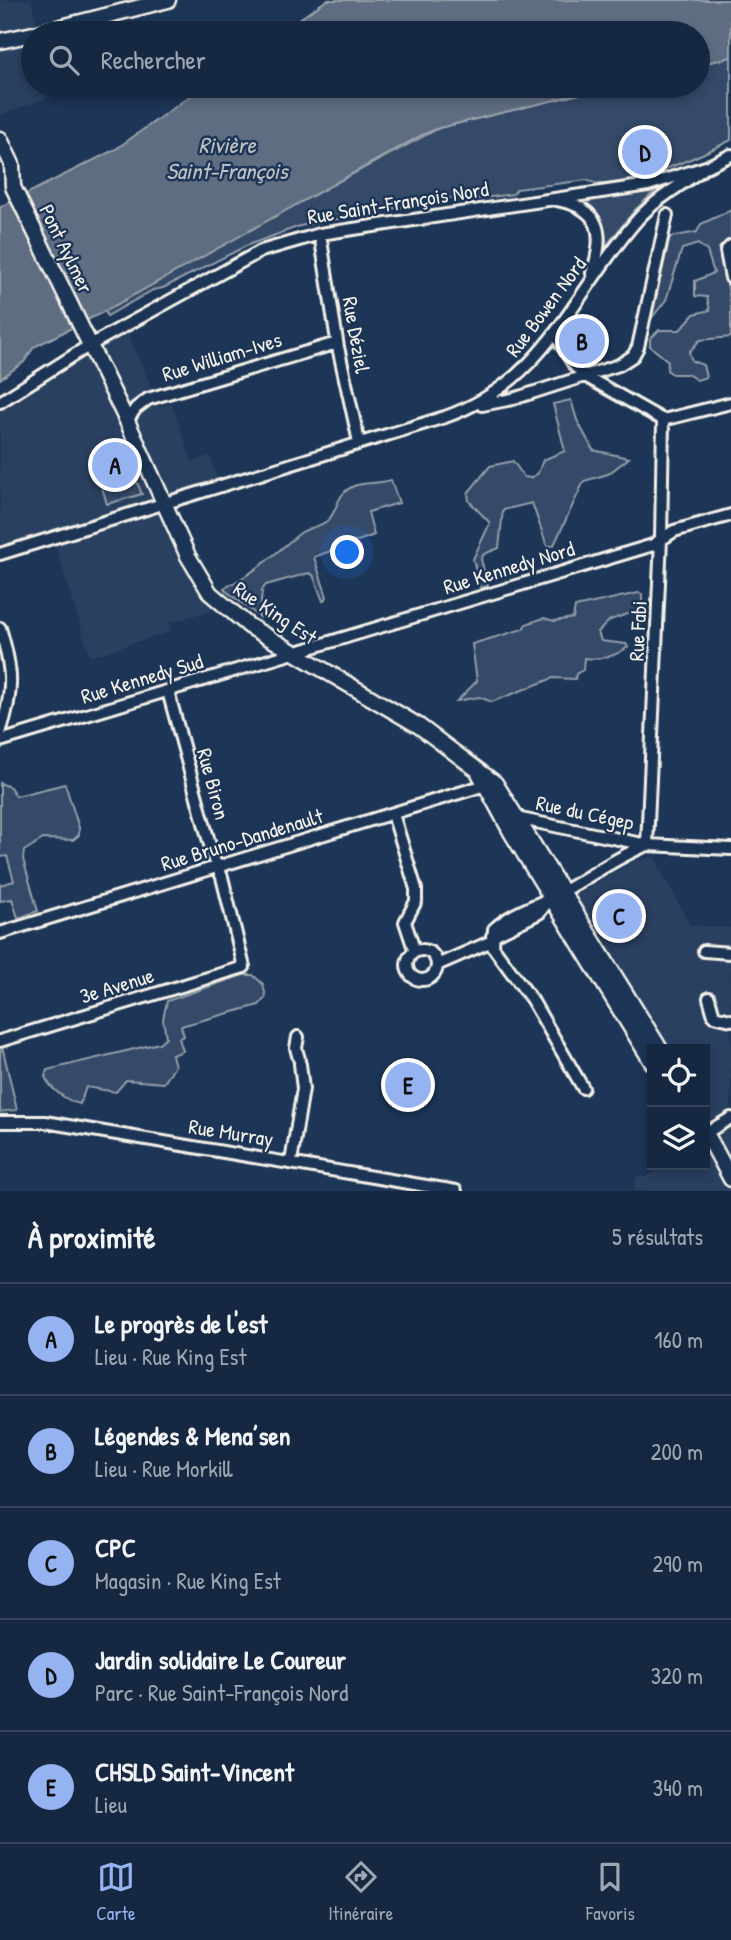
<!DOCTYPE html>
<html lang="fr">
<head>
<meta charset="utf-8">
<style>
  :root { --surface:#162841; --page:#1f3048; --text:#f1f3f6; --muted:#9ea6b1; --line:#35445a; --accent:#95b2f1 }
  body { margin:0; font-family:"Patrick Hand",sans-serif; background:var(--page); color:var(--text) }
  .controls { position:absolute; right:21px; bottom:21px; display:grid; overflow:hidden; border-radius:0px; box-shadow:0 4px 10px #0003 }
  .controls button { width:63px; height:63px; display:grid; place-items:center; padding:0; border:0; border-bottom:2px solid var(--line); background:var(--surface); color:var(--text); font:35px sans-serif }
  .you { position:absolute; left:348px; top:553px; width:24px; height:24px; margin:-18px; border:5px solid #fff; border-radius:50%; background:#1a73e8; box-shadow:0 0 0 10px #1a73e833 }
  .badge { display:grid; place-items:center; width:46px; height:46px; border-radius:50%; background:var(--accent); color:#111; font-size:23px; font-weight:700 }
  .pin { position:absolute; translate:-50% -50%; border:4px solid #fff; box-shadow:0 2px 7px #0006 }
  .list { margin:0; padding:0; list-style:none }
  h2 { display:flex; justify-content:space-between; align-items:center; height:91px; margin:0; padding:0 28px; font-size:30px }
  h2 small { font-size:23px; font-weight:400; color:var(--muted) }
  .list li { display:grid; grid-template-columns:46px 1fr auto; gap:21px; align-items:center; box-sizing:border-box; height:112px; padding:0 28px; border-top:2px solid var(--line) }
  .list b { display:block; font-size:26px; white-space:nowrap }
  .list p { margin:0; font-size:23px; white-space:nowrap; color:var(--muted) }
  .list em { font-size:23px; font-style:normal; color:var(--muted) }
  .icon { flex:none; width:38px; height:38px; fill:none; stroke:currentColor; stroke-width:2; stroke-linecap:round; stroke-linejoin:round }
  .map { position:relative; flex:none; width:731px; height:1191px; overflow:hidden }
  .search { position:absolute; background:var(--surface); box-shadow:0 4px 10px #0003; left:21px; right:21px; top:21px; height:77px; display:flex; align-items:center; gap:18px; box-sizing:border-box; padding:0 24px; border-radius:38px; color:var(--muted); font-size:26px }
  .sheet { height:651px; background:var(--surface) }
  nav { display:flex; justify-content:space-around; align-items:center; box-sizing:border-box; height:98px; border-top:2px solid var(--line); background:var(--surface); font-size:19px; color:var(--muted) }
  nav a { display:grid; justify-items:center; gap:4px }
  nav .on { color:var(--accent) }
  .map>svg:first-child { display:block }
  .built { fill:#2a4060 }
  .green { fill:#354a67; stroke:#949ea8; stroke-width:2 }
  .water { fill:#5e6d82; stroke:#9aa2ab; stroke-width:2 }
  .lines { fill:none; stroke-linecap:round; stroke-linejoin:round }
  .minor-casing { stroke:#f4f1e8; stroke-width:16 }
  .major-casing { stroke:#f4f1e8; stroke-width:19 }
  .minor { stroke:#1d3557; stroke-width:10 }
  .major { stroke:#1d3557; stroke-width:14 }
  .labels { text-anchor:middle; stroke-width:5; stroke-linejoin:round; paint-order:stroke }
  .street-label { font-size:21px; fill:#f4f1e8; stroke:#1d3557 }
  .water-label { font-size:23px; font-style:italic; fill:#c0c3c4; stroke:#1d3557 }
</style>
</head>
<body>
<div class="map">
<svg width="731" height="1191" viewBox="0 0 731 1191">
  <rect width="100%" height="100%" fill="#1d3557"/>
  <filter id="ink" filterUnits="userSpaceOnUse"><feTurbulence type="fractalNoise" baseFrequency=".0143" numOctaves="2"/><feDisplacementMap in="SourceGraphic" scale="14" xChannelSelector="R" yChannelSelector="G"/><feConvolveMatrix kernelMatrix="1 2 1 2 8 2 1 2 1" color-interpolation-filters="sRGB"/></filter>
  <g filter="url(#ink)">
    <!-- built -->
    <path class="built" d="M0 0H31L39 33H33V86H52L55 95 0 115Z
      M131 322 129 336 160 407 172 403 192 462 210 456 222 494 168 512 223 607 169 623 171 631 90 657 53 538 0 554V402Z
      M654 857 690 925 731 928V1191H633L637 1176 646 1177 668 1165H705V1049H652V1079L548 910 636 860Z"/>
    <!-- green -->
    <path class="green" d="M731 57V140C704 154 614 196 587 180L517 189 513 194 469 200 461 196 300 226 248 245 163 288 153 290 107 316 105 311 225 242 439 128 612 86H698V65Z
      M656 190 634 211 606 246C606 224 597 211 577 200Z
      M731 210V241L722 246 721 252 731 305V337L700 340 689 352 692 361 703 365 706 377 697 380 687 374H672L667 370 668 361 650 346V339L659 330H680L694 314 710 310 707 297 695 296V281L714 273 707 251 698 244 682 249 666 300 651 319 670 237 697 232 701 224Z
      M571 400 577 420 593 450 629 458 608 474 584 481 554 545 549 547 546 543 532 503 503 510 499 548 484 554 481 559 488 586 480 588 473 559 490 523 469 501 468 493 490 466 513 461 524 477 531 478 538 473 543 460 565 451 553 404Z
      M128 461 142 494 107 504 97 471Z
      M391 480 399 503 368 512 374 535 314 557 327 597 323 601 313 575 309 573 266 585 262 590 260 617 225 590 224 588C254 574 274 554 299 534 307 527 321 527 328 520 339 510 335 494 354 486 363 482 379 484 391 480Z
      M638 593 642 594V609L610 620 598 632 601 641 626 644 628 647C614 657 601 660 584 658L583 670 576 674 575 679 553 678 492 702 479 697 457 701 477 681 472 644 523 629 526 624 544 618 554 621 573 618 575 607Z
      M0 783 10 787 16 796 65 784 79 828V835L73 840 43 839 24 851 23 859 38 911 18 918 12 899 0 901V885L14 881 7 856 0 857Z
      M243 975H253L263 984 266 997 259 1005 181 1026 184 1036 179 1038 183 1051 172 1055 175 1066 164 1083 126 1080 116 1092 86 1087 80 1104C67 1101 51 1090 45 1077L47 1070 159 1043 166 1037 163 1019 167 1001Z
      M3 1050 17 1110 0 1112V1051Z"/>
    <!-- water -->
    <path class="water" d="M327 0H731V57L698 65V33H279Z
      M204 86H612L439 128 422 135 105 311 34 347 24 362 0 379V207L116 149Z"/>
    <g class="lines">
      <defs>
        <path id="minor" d="M557 200C602 208 605 235 592 273
          M320 234 338 347 359 442
          M731 246 726 251 731 278
          M555 334 574 365 585 376 663 420 731 403
          M0 402 90 345 261 251 320 234 648 185 706 167 731 155
          M482 405 513 399 619 365 633 356 638 347 667 215
          M127 421 136 408 148 399 337 343
          M0 554 445 417C547 381 572 294 638 219 657 198 683 184 706 167
          M0 628C13 671 14 691 0 733
          M0 741 653 545 674 531 731 515
          M393 814 416 889V901L405 922 415 952
          M516 818 647 845 731 849
          M647 845 661 539 663 420
          M0 933 492 783
          M492 936 539 913 550 899
          M407 965a15 15 0 1 1 30 0a15 15 0 1 1-30 0Z
          M704 951 731 953
          M437 965 492 941
          M709 998 714 1016 731 1020
          M298 1037 296 1048 299 1059
          M0 1041 244 967 222 877 214 860 168 691
          M583 1088 532 1000 493 947 494 929C510 914 531 907 551 898 584 881 612 859 647 845
          M0 1122H45L456 1191
          M706 1133 731 1118
          M291 1162 303 1089 300 1064"/>
        <path id="major" d="M38 33 168 0
          M0 41 33 34
          M0 139 12 164 13 187 127 421 188 556 210 593 249 626 419 726 495 783 660 1049
          M479 773 511 832 652 1062
          M705 1131 731 1179"/>
      </defs>
      <!-- minor casing -->
      <use href="#minor" class="minor-casing"/>
      <!-- major casing -->
      <use href="#major" class="major-casing"/>
      <!-- minor -->
      <use href="#minor" class="minor"/>
      <!-- major -->
      <use href="#major" class="major"/>
    </g>
  </g>
  <g class="labels">
    <!-- street labels -->
    <g class="street-label">
      <text transform="translate(398 203) rotate(-9)" y="7">Rue Saint-François Nord</text>
      <text transform="translate(66 249) rotate(64)" y="7">Pont Aylmer</text>
      <text transform="translate(546 307) rotate(-53)" y="7">Rue Bowen Nord</text>
      <text transform="translate(356 335) rotate(80)" y="7">Rue Déziel</text>
      <text transform="translate(222 357) rotate(-17)" y="7">Rue William-Ives</text>
      <text transform="translate(509 568) rotate(-17)" y="7">Rue Kennedy Nord</text>
      <text transform="translate(275 613) rotate(34)" y="7">Rue King Est</text>
      <text transform="translate(638 631) rotate(-87)" y="7">Rue Fabi</text>
      <text transform="translate(142 679) rotate(-17)" y="7">Rue Kennedy Sud</text>
      <text transform="translate(213 784) rotate(75)" y="7">Rue Biron</text>
      <text transform="translate(585 813) rotate(12)" y="7">Rue du Cégep</text>
      <text transform="translate(242 840) rotate(-17)" y="7">Rue Bruno-Dandenault</text>
      <text transform="translate(117 986) rotate(-17)" y="7">3e Avenue</text>
      <text transform="translate(231 1133) rotate(9)" y="7">Rue Murray</text>
    </g>
    <!-- water labels -->
    <g class="water-label">
      <text x="227" y="153">Rivière<tspan x="227" dy="26">Saint-François</tspan></text>
    </g>
  </g>
</svg>
<div class="controls">
<button><svg class="icon" aria-label="locate" viewBox="0 0 24 24"><circle cx="12" cy="12" r="6"/><path d="M12 2v4M12 18v4M2 12h4M18 12h4"/></svg></button>
<button><svg class="icon" aria-label="layers" viewBox="0 0 24 24"><path d="M12 4l9 5-9 5-9-5zM3 14l9 5 9-5"/></svg></button>
</div>
<div class="you"></div>
<div class="pin badge" style="left:115px;top:465px">A</div>
<div class="pin badge" style="left:582px;top:341px">B</div>
<div class="pin badge" style="left:619px;top:916px">C</div>
<div class="pin badge" style="left:645px;top:152px">D</div>
<div class="pin badge" style="left:408px;top:1085px">E</div>
<div class="search"><svg class="icon" aria-label="search" viewBox="0 0 24 24"><circle cx="10" cy="10" r="6"/><path d="M15 15l6 6"/></svg>Rechercher</div>
</div>
<section class="sheet">
<h2>À proximité<small>5 résultats</small></h2>
<ul class="list">
<li><span class="badge">A</span><div><b>Le progrès de l'est</b><p>Lieu · Rue King Est</p></div><em>160 m</em></li>
<li><span class="badge">B</span><div><b>Légendes &amp; Mena’sen</b><p>Lieu · Rue Morkill</p></div><em>200 m</em></li>
<li><span class="badge">C</span><div><b>CPC</b><p>Magasin · Rue King Est</p></div><em>290 m</em></li>
<li><span class="badge">D</span><div><b>Jardin solidaire Le Coureur</b><p>Parc · Rue Saint-François Nord</p></div><em>320 m</em></li>
<li><span class="badge">E</span><div><b>CHSLD Saint-Vincent</b><p>Lieu</p></div><em>340 m</em></li>
</ul>
</section>
<nav>
<a class="on"><svg class="icon" aria-label="map" viewBox="0 0 24 24"><path d="M3 6l6-2 6 2 6-2v14l-6 2-6-2-6 2zM9 4v14M15 6v14"/></svg>Carte</a>
<a><svg class="icon" aria-label="directions" viewBox="0 0 24 24"><path d="M12 3l9 9-9 9-9-9zM9 14v-3h6M13 9l2 2-2 2"/></svg>Itinéraire</a>
<a><svg class="icon" aria-label="saved" viewBox="0 0 24 24"><path d="M7 4h10v16l-5-4-5 4z"/></svg>Favoris</a>
</nav>
</body>
</html>
